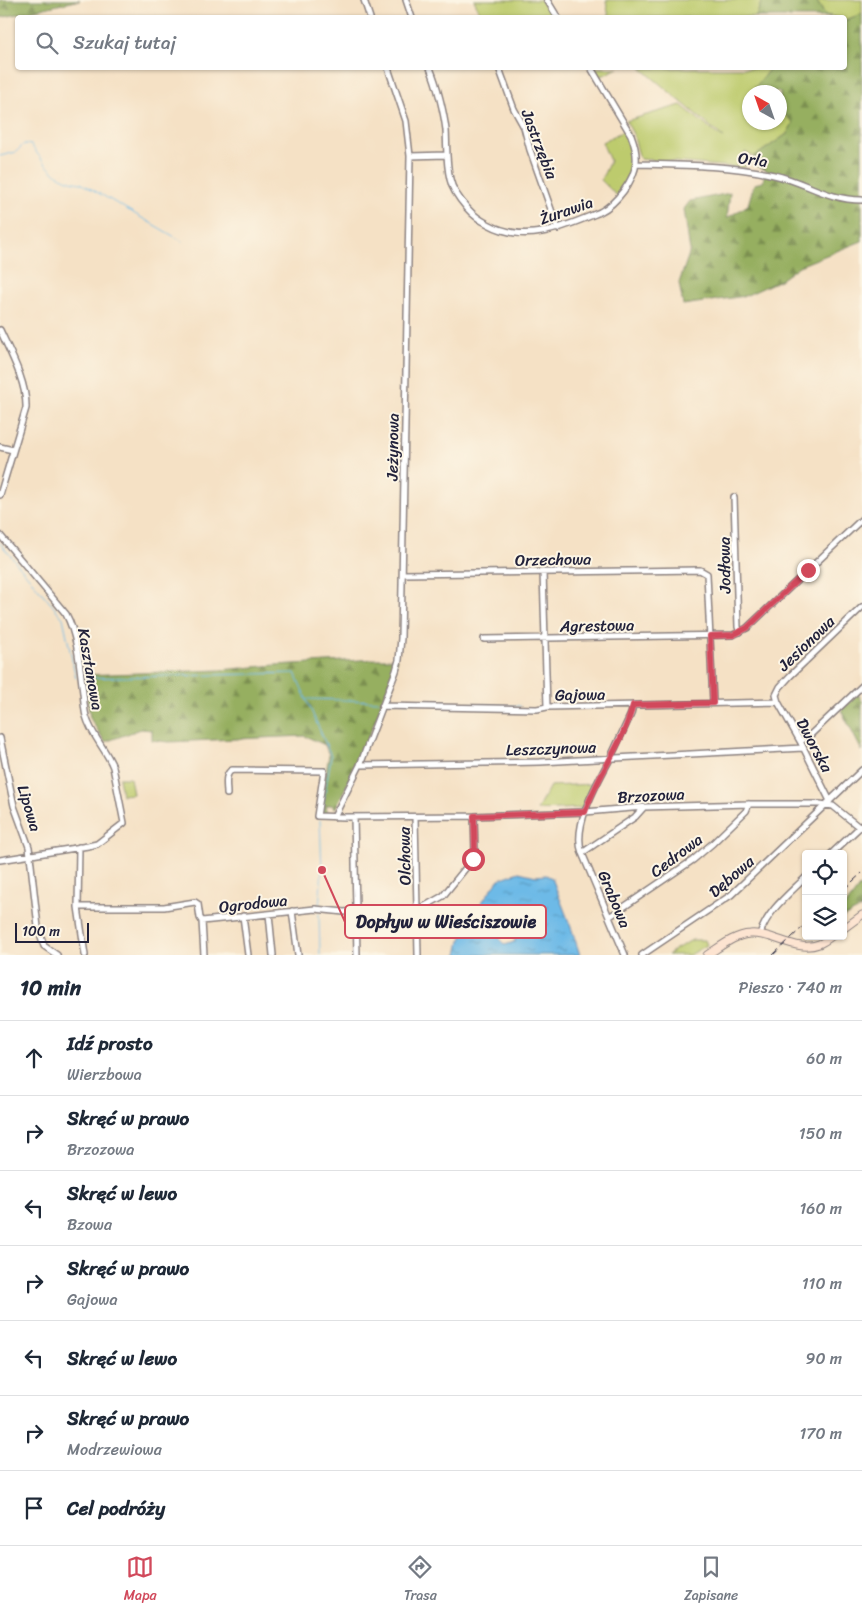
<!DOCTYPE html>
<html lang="pl">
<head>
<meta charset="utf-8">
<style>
  :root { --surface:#fff; --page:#f2f2f3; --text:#1f2937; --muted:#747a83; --line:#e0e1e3; --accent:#d1495b }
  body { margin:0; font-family:Sriracha,sans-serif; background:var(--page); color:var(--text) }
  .controls { position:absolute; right:15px; bottom:15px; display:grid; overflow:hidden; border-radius:5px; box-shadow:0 1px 4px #0004 }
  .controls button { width:45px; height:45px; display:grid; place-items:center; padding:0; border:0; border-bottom:1px solid var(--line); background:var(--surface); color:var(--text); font:25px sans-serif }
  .compass { position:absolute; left:742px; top:85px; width:45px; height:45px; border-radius:50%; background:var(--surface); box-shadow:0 1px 4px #0004; rotate:320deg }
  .scale { position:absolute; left:15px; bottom:12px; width:74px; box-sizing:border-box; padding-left:5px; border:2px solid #22223b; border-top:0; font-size:14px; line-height:18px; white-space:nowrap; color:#22223b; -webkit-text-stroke:4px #fcf5e5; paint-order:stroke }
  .stop { position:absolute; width:15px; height:15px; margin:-11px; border:4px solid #d1495b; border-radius:50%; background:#fff }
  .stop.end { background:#d1495b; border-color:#fff; box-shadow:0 1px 5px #0008 }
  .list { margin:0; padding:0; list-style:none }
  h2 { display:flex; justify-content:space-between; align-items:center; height:65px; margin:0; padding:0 20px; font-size:21px }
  h2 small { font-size:16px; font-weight:400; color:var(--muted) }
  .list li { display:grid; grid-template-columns:32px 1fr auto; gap:15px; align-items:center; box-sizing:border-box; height:75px; padding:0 20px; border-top:1px solid var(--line) }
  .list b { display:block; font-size:19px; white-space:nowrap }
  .list p { margin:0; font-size:16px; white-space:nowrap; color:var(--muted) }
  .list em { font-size:16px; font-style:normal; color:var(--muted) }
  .icon { flex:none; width:28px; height:28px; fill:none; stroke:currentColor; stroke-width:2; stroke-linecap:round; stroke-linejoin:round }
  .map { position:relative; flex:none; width:862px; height:955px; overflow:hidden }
  .search { position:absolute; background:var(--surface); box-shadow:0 1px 4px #0004; left:15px; right:15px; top:15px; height:55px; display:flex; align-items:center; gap:12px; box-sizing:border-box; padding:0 18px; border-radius:5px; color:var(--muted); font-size:19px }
  .sheet { height:590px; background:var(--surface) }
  nav { display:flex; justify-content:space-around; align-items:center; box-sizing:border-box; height:70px; border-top:1px solid var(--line); background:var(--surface); font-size:14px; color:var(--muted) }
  nav a { display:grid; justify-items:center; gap:2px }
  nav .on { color:var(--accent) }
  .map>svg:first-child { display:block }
  .green { fill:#bdcb6d; stroke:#707654 }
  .forest { fill:url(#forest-firs); stroke:#5c684e }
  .water { fill:url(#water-ripples); stroke:#486e91; fill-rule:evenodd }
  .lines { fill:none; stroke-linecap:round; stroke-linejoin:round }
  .stream { stroke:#6dbae7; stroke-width:1 }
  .street-casing { stroke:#8c8280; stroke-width:8 }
  .secondary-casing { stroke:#8c8280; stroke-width:9 }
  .street { stroke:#fff; stroke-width:5 }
  .secondary { stroke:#fde4d1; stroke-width:7 }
  .rail { stroke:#22223b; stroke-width:1; stroke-dasharray:8 4; stroke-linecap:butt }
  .route { stroke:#d1495b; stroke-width:6 }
  .labels { text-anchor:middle; stroke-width:4; stroke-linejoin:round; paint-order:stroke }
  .street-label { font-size:16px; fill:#22223b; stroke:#fcf5e5 }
  .leader { fill:none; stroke:#d1495b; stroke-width:2 }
  .callout-dot { fill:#d1495b; stroke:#fcf5e5; stroke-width:2 }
  .callout { fill:#fcf5e5; stroke:#d1495b; stroke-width:2 }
  .callout-label { font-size:18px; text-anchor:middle; font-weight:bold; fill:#22223b }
</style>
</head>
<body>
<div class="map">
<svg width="862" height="955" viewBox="0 0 862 955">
  <defs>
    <pattern id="forest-firs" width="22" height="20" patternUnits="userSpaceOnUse" patternTransform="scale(1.25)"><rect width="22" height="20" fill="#96af60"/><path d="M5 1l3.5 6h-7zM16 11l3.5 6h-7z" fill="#7a8e50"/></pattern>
    <pattern id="water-ripples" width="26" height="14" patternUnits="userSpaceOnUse" patternTransform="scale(1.25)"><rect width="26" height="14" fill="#6dbae7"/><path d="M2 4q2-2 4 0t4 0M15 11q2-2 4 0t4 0" fill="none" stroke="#5997bc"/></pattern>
  </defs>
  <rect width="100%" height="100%" fill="#fcf5e5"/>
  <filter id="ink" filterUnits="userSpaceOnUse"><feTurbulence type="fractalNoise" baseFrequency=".02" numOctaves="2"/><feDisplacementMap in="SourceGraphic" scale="10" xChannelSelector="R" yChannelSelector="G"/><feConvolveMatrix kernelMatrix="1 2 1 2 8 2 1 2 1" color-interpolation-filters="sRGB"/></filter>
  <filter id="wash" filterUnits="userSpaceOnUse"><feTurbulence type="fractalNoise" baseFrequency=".0096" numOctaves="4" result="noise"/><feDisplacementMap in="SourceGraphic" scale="20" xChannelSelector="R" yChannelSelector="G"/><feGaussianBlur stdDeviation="1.12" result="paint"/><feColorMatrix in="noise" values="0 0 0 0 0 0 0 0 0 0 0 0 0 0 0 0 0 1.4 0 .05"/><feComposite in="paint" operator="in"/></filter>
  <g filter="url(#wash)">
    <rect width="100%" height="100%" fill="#f5e1c5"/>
    <!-- green -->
    <path class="green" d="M474 0H543L554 17H482Z
      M606 0H762L756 17 609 18Z
      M816 0H862V14L845 20 844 18 834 17 825 15Z
      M594 68H618L600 77Z
      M641 68H770L752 92H750V122H780V109L793 123 787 134 754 157 745 152V168L640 159 633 134 626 121 681 105 718 135 724 138Z
      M627 129C637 155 634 173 617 196L601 180 610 161 602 142Z
      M119 778H130L133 794 122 795Z
      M594 784 582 808 537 810 550 786Z
      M692 940H705L707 945 690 955H668L674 950Z"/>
    <!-- forest -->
    <path class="forest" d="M0 0H80L0 18Z
      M762 0H816L825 15 834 17H756Z
      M862 14V241L799 266 780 280 745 296 683 305 679 283 690 251 684 209 690 201 730 193 727 218 748 205 754 184 763 182 764 176 772 173 755 165 754 157 787 134 793 123 780 109V92H752L770 68H844L845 20Z
      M378 659H397C381 711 359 761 335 809L332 805H327L326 807 328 813 319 814 329 755 325 745 305 736 168 742 152 740V730L141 729 105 742 90 718 84 675 220 670 276 665Z
      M858 694 862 701V751L841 710Z
      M860 886 862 887V908L843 917V909Z"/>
    <!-- water -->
    <path class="water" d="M519 872 536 876 546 875 552 878 572 930 580 955H457L460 941 474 913 499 879ZM503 931H512L517 935 514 942 505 945 501 941 499 937Z"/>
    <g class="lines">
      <!-- stream -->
      <path class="stream" d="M0 156 16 152 24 144 31 145C45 164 55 180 81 183L182 241
        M0 543 63 618 76 678
        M83 678 295 673 331 756 322 811
        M308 699 380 701
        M389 701 520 706
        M319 907 322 870 320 820
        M319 914 320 955"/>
    </g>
  </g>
  <g filter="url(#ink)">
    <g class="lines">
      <defs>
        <path id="street" d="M364 0 370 18
          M406 0 412 18
          M547 0 558 18
          M430 68C437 84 444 113 446 130 447 146 446 163 450 179 452 190 460 200 467 208 473 215 480 220 488 224 526 245 564 227 600 212 616 204 635 180 636 162 637 153 634 143 631 135L591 68
          M499 68 514 109 524 127 530 150 558 229
          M410 156 446 155
          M636 164C682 165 729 165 774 175 806 182 827 200 862 200
          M0 330C10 352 27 383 26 408L0 495
          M0 447 13 450
          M734 497 738 627 740 632
          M0 535 66 614C78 636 80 669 83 693 84 701 84 709 86 716 91 735 106 749 113 767L124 823 97 844 88 846 0 860
          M543 572 547 707
          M403 574 700 570 707 574 713 703
          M484 639 733 635 747 628 862 519
          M382 706 537 709 547 707 778 702
          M0 738 14 806 29 847 38 927 44 946 57 955
          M800 741 808 737 862 686
          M360 765 540 762 803 748
          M227 794C227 786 224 774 232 770L324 771 317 816 345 817 474 816 585 812 644 807 749 804H820L833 806 859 827
          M830 801 800 741 778 702 776 695 780 687 790 676 862 607
          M334 817 360 765 396 671 399 660 401 638 410 156 406 121 388 68
          M354 817 357 955
          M415 817 418 955
          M79 847 78 907 85 955
          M582 853 635 817 644 807
          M831 854 862 825
          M78 907H164L195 902 198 904 200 918 202 921 315 909 344 912 356 911
          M418 910 443 896 473 859 475 854 474 816
          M292 911 298 955
          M269 914 273 955
          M243 916 248 955
          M609 917 693 860 713 843 746 811 749 804
          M202 921 204 955
          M760 934C768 910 788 895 806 877
          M625 955 582 853C572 826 597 783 610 759 617 744 624 729 631 714L633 705
          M642 955 731 895 862 770"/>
        <path id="secondary" d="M843 929 862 915
          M707 955C720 947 734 935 750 934 773 932 796 953 819 944 824 942 828 939 832 936"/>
      </defs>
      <!-- street casing -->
      <use href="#street" class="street-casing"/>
      <!-- secondary casing -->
      <use href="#secondary" class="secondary-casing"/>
      <!-- street -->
      <use href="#street" class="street"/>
      <!-- secondary -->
      <use href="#secondary" class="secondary"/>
      <!-- rail -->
      <path class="rail" d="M843 890 862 873
        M773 955 806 924"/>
    </g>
  </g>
  <g class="lines" filter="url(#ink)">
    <!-- route -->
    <path class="route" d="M473 859 475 854 474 816 585 812C597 776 624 742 633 705L713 703 710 636 733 635 747 628 808 570"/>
  </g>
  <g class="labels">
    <!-- street labels -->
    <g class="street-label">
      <text transform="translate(540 144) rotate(69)" y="6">Jastrzębia</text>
      <text transform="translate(753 159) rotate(8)" y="6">Orla</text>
      <text transform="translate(566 210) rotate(-19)" y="6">Żurawia</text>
      <text transform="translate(392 447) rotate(-89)" y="6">Jeżynowa</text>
      <text transform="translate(553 559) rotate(-1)" y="6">Orzechowa</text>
      <text transform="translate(724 565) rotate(-91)" y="6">Jodłowa</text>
      <text transform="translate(597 625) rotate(-1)" y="6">Agrestowa</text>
      <text transform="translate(806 643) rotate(-44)" y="6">Jesionowa</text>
      <text transform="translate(91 669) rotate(80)" y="6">Kasztanowa</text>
      <text transform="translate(580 694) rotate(-1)" y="6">Gajowa</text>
      <text transform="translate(815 745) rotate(62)" y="6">Dworska</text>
      <text transform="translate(551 748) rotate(-2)" y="6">Leszczynowa</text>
      <text transform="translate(651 795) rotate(-3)" y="6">Brzozowa</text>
      <text transform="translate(30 808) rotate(73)" y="6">Lipowa</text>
      <text transform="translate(676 855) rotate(-37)" y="6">Cedrowa</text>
      <text transform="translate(404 856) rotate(-91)" y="6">Olchowa</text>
      <text transform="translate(731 876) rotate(-41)" y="6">Dębowa</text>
      <text transform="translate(615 899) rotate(67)" y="6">Grabowa</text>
      <text transform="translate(253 903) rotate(-6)" y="6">Ogrodowa</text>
    </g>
  </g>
  <!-- callouts -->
  <path class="leader" d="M322 870L345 922"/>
  <circle class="callout-dot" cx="322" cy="870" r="5"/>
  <rect class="callout" x="345" y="905" width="201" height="33" rx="5"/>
  <g class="callout-label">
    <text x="446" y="928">Dopływ w Wieściszowie</text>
  </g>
</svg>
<div class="controls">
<button><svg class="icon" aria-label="locate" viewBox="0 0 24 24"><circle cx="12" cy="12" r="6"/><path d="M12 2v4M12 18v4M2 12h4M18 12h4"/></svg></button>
<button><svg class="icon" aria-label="layers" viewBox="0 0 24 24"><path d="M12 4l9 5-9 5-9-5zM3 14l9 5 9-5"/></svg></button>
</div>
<svg class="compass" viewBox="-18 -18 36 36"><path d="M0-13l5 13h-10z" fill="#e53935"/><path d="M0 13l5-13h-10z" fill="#747a83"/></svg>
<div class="scale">100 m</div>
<div class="stop" style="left:473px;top:859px"></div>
<div class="stop end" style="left:808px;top:570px"></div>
<div class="search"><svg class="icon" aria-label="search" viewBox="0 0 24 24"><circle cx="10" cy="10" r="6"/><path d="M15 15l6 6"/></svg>Szukaj tutaj</div>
</div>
<section class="sheet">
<h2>10 min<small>Pieszo · 740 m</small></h2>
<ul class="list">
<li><svg class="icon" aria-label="ahead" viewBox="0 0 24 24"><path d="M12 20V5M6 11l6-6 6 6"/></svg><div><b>Idź prosto</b><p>Wierzbowa</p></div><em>60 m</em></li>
<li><svg class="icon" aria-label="right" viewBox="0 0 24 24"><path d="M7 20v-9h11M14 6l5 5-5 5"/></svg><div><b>Skręć w prawo</b><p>Brzozowa</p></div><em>150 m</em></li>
<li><svg class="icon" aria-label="left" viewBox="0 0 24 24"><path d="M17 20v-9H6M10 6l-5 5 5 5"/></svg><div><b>Skręć w lewo</b><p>Bzowa</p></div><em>160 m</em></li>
<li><svg class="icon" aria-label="right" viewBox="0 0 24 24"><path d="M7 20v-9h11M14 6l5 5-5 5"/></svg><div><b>Skręć w prawo</b><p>Gajowa</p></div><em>110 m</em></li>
<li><svg class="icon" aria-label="left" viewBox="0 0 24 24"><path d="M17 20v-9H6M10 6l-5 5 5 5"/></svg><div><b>Skręć w lewo</b></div><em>90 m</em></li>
<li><svg class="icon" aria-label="right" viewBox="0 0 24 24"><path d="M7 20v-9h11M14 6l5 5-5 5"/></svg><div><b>Skręć w prawo</b><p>Modrzewiowa</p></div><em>170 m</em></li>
<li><svg class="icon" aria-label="arrive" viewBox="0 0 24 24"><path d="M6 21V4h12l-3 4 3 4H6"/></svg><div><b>Cel podróży</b></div></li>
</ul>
</section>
<nav>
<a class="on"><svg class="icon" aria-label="map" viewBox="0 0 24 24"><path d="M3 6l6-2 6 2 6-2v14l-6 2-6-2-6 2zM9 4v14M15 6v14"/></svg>Mapa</a>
<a><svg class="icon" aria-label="directions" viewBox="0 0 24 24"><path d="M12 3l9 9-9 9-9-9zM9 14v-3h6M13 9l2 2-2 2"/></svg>Trasa</a>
<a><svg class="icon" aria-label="saved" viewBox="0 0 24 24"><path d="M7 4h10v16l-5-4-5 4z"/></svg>Zapisane</a>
</nav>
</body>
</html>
